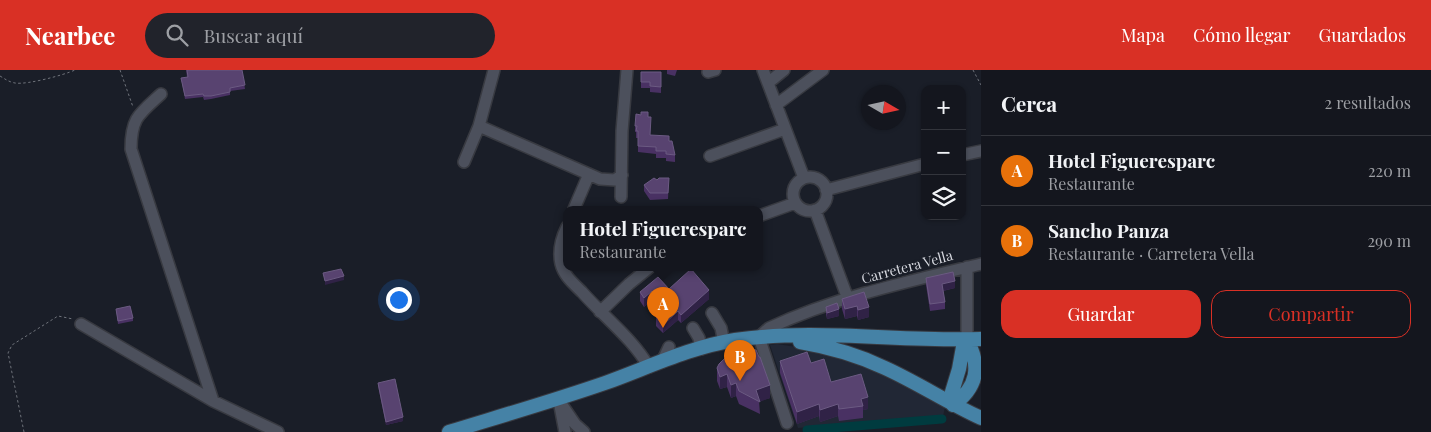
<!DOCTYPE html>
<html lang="es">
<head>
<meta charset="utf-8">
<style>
  :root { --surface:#14161e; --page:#21232b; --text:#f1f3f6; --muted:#9d9fa4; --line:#33353c; --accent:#d93025 }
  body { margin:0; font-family:"Playfair Display",serif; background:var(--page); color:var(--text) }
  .controls { position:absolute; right:15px; top:15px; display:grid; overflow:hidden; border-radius:10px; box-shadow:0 1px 4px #0004 }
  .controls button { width:45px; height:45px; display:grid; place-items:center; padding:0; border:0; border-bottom:1px solid var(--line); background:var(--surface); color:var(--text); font:25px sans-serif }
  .compass { position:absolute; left:861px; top:15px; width:45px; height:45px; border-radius:50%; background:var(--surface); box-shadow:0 1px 4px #0004; rotate:99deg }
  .you { position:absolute; left:398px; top:229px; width:18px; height:18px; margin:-12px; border:4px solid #fff; border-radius:50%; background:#1a73e8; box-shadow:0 0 0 8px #1a73e833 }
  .badge { display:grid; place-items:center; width:32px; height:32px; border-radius:50%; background:var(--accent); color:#fff; font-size:16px; font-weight:700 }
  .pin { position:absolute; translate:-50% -41px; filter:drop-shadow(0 1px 2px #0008) }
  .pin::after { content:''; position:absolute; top:26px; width:18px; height:15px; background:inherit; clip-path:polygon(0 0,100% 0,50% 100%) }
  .popup { position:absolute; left:563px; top:136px; width:200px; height:65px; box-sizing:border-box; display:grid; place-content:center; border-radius:10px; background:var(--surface); filter:drop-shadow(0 1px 4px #0005); font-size:16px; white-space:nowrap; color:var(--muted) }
  .popup b { font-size:19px; color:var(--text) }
  .popup::after { content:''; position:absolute; left:50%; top:100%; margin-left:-10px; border:10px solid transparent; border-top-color:var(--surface) }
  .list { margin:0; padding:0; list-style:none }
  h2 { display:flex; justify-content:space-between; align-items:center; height:65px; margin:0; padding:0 20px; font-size:21px }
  h2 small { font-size:16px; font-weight:400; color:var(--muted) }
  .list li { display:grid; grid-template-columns:32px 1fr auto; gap:15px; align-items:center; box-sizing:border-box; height:70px; padding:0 20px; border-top:1px solid var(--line) }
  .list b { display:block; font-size:19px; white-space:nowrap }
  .list p { margin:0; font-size:16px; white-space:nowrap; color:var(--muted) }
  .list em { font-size:16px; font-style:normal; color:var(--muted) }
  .actions { display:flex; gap:10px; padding:15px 20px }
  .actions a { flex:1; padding:11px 0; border:1px solid var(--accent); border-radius:15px; text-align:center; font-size:18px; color:var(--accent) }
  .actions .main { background:var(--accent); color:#fff }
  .icon { flex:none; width:28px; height:28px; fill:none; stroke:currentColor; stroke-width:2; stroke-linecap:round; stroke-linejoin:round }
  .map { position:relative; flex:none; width:981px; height:362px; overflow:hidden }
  header { display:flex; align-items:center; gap:30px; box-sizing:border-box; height:70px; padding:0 25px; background:var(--accent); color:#fff }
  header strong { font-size:24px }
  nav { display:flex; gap:28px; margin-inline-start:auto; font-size:18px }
  .search { width:350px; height:45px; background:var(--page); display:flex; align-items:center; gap:12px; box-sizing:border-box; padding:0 18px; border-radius:28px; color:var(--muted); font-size:19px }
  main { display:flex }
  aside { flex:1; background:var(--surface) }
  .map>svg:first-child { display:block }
  .built { fill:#212735 }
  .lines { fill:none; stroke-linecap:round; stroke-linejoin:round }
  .canal { stroke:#003b3f; stroke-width:9 }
  .minor-casing { stroke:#383a41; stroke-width:14 }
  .major-casing { stroke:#383a41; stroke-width:16 }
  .path { stroke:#6f737b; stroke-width:1; stroke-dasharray:2.5 2.5; stroke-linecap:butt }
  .minor { stroke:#4c505c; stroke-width:11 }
  .major { stroke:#4582a6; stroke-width:14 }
  .wall { fill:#493163 }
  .shaded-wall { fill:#302246 }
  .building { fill:#584370; stroke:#6b5a82 }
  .labels { text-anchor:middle; stroke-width:5; stroke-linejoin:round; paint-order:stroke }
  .street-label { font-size:14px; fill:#d5d7de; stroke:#1a1e28 }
</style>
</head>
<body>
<header>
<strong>Nearbee</strong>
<div class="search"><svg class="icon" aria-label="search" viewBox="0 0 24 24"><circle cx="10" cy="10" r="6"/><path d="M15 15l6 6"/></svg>Buscar aquí</div>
<nav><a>Mapa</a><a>Cómo llegar</a><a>Guardados</a></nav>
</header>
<main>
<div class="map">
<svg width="981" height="362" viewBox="0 0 981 362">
  <rect width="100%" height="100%" fill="#1a1e28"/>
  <!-- built -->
  <path class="built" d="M777 274 821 281 880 301 945 336 943 347 798 358 770 275Z"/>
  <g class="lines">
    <!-- canal -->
    <path class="canal" d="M807 360 942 349"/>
    <defs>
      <path id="minor" d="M763 0 804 108
        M708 2 715 0
        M768 13 784 0
        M161 24C139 44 131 48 131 79L213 331
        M776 35 823 0
        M479 56 600 109 615 110 622 105
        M962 85 981 81
        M710 86 785 59
        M464 92 479 56 494 0
        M793 124a17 17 0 1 1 34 0a17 17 0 1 1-34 0Z
        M826 120 925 94
        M621 127 622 61 627 0
        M574 139 589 104
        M815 140 848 229
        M759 146 795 133
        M567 157C561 169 558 181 561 194 564 206 574 214 582 222 604 247 632 268 649 297
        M967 197V270
        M600 242 629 214 650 197
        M712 243 721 258 724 273
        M81 254 213 331 278 362
        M693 258 699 268 701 279
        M662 292 669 277
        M558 329 575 354 584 362
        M560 336 565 362
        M787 353 759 267 769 258C836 227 910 211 981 194"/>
      <path id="major" d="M967 270C981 296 978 317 953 335L951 329 952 322 959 299 963 277Z
        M800 272C830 277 858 285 885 298 918 313 948 333 981 348
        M449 362C501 346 553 331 605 313 647 298 690 277 735 270 816 258 899 272 981 269"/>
    </defs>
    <!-- minor casing -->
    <use href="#minor" class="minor-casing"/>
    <!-- major casing -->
    <use href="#major" class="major-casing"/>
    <!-- path -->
    <path class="path" d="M120 0 133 37
      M973 0 981 15
      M0 6C5 9 9 12 15 13 27 15 64 5 75 0
      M24 362 8 283 12 275 58 246 73 249"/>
    <!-- minor -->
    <use href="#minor" class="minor"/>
    <!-- major -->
    <use href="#major" class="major"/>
  </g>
  <!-- wall -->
  <path class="wall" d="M186 0H242L245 19 230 21V25L211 29 204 30 203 27 185 29 181 8 187 7Z
    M667 0H677L675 6 667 4Z
    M641 2H661V23L650 22V18H641Z
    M648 47 650 65 669 71 675 85V92L666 91V88H656V84L638 82V68H636V62H635V56Z
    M669 108 668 129 650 130 644 121V115L657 110Z
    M926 208 955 218 943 221 945 232V239L930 241 926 215Z
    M669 219 709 229 681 253 678 250 663 263 656 256V247L662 242 652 230 644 237 640 231V222Z
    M864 222 869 247 858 250 857 246 845 249 842 239V229Z
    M826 237 839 246 827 249 826 244Z
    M116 239 133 248V251L118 254Z
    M780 291 811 293 831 312 868 339 863 340V348L839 351 838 346 820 352 819 346 797 354 780 303Z
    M717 298 770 328 759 331 760 344 739 334 736 326 731 328 727 317 720 319 717 311Z
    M378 313 403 351 386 355 378 316Z"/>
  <!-- shaded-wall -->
  <path class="shaded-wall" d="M344 206V210L325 215V211Z
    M955 211V218L942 221V214Z
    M709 220V229L681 253V245Z
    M652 221V230L644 237V228Z
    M857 236V246L845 249V239Z
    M869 237V247L858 250V240Z
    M839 239V246L827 249V243Z
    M678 241V250L663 263V255Z
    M727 304V317L720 319V307Z
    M736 313V326L731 328V315Z
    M770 315V328L759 332 756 320Z
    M868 327V339L863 340V336L861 329Z
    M819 334V346L797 354V342Z
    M838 334V346L820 352V340Z
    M403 347V351L386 355V352Z"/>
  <!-- building -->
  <path class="building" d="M187 0H242L245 15 230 18V22L211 26H204L203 24 185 26 181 8 188 7Z
    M641 2H661V17L650 16V12H641Z
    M641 42H648V47H651L650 65 669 66V71H672L675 85 666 84V81H656V77L638 76V61H636L637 56H635L636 44 641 45Z
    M654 108 657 110 659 108H669L668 123H650L644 115Z
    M341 199 344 206 325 211 323 203Z
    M691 199 709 220 681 245 678 241 663 255 656 247 666 238 652 221 644 228 640 222 658 207 669 219Z
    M953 202 955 211 942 214 945 232 930 234 926 208Z
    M864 222 869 237 858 240 857 236 845 239 842 229Z
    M837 233 839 239 827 243 826 237Z
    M130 236 133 248 118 251 116 239Z
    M749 279 756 280 759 287H760L770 315 756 320 760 332 739 321 736 313 731 315 727 304 720 307 717 298 719 294 726 287Z
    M807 282 811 293 824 289 831 312 861 304 868 327 861 329 863 336 839 339 838 334 820 340 819 334 797 342 780 291Z
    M395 309 403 347 386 352 378 313Z"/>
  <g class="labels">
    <!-- street labels -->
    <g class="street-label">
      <text transform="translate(907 197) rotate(-15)" y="5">Carretera Vella</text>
    </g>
  </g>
</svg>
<div class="controls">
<button>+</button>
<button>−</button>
<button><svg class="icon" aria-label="layers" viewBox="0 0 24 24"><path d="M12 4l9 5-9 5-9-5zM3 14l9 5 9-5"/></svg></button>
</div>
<svg class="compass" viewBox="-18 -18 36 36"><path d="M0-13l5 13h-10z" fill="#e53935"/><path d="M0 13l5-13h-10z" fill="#9d9fa4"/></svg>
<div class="you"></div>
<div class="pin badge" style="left:663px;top:258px;background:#e8710a">A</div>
<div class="popup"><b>Hotel Figueresparc</b>Restaurante</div>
<div class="pin badge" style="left:740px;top:311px;background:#e8710a">B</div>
</div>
<aside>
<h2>Cerca<small>2 resultados</small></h2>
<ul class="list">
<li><span class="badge" style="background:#e8710a">A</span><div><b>Hotel Figueresparc</b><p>Restaurante</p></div><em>220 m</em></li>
<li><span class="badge" style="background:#e8710a">B</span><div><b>Sancho Panza</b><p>Restaurante · Carretera Vella</p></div><em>290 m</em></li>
</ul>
<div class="actions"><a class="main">Guardar</a><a>Compartir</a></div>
</aside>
</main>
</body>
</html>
